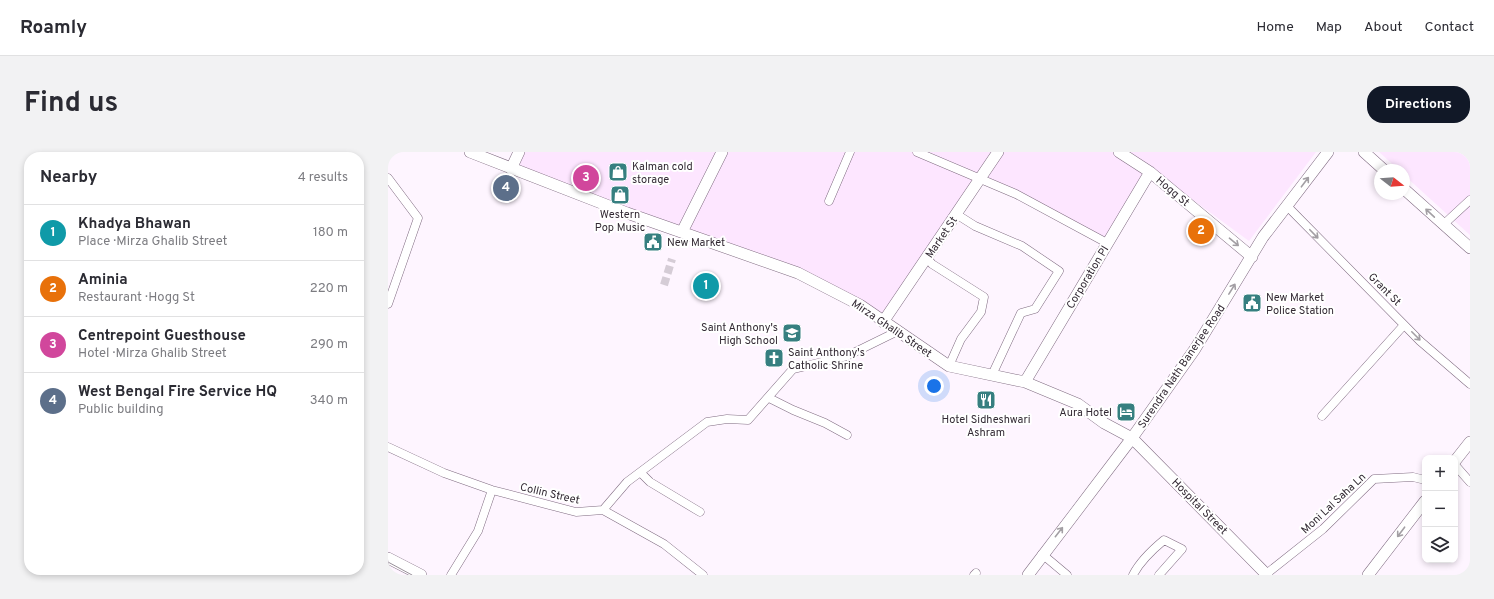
<!DOCTYPE html>
<html lang="en">
<head>
<meta charset="utf-8">
<style>
  :root { --surface:#fff; --page:#f2f2f3; --text:#2b2b33; --muted:#7c7c81; --line:#e1e1e2; --accent:#111827 }
  body { margin:0; font-family:Overpass,sans-serif; background:var(--page); color:var(--text) }
  .controls { position:absolute; right:12px; bottom:12px; display:grid; overflow:hidden; border-radius:8px; box-shadow:0 2px 6px #0003 }
  .controls button { width:36px; height:36px; display:grid; place-items:center; padding:0; border:0; border-bottom:1px solid var(--line); background:var(--surface); color:var(--text); font:20px sans-serif }
  .compass { position:absolute; left:986px; top:12px; width:36px; height:36px; border-radius:50%; background:var(--surface); box-shadow:0 2px 6px #0003; rotate:107deg }
  .you { position:absolute; left:546px; top:234px; width:14px; height:14px; margin:-10px; border:3px solid #fff; border-radius:50%; background:#1a73e8; box-shadow:0 0 0 6px #1a73e833 }
  .badge { display:grid; place-items:center; width:26px; height:26px; border-radius:50%; background:var(--accent); color:#fff; font-size:13px; font-weight:700 }
  .pin { position:absolute; translate:-50% -50%; border:2px solid #fff; box-shadow:0 1px 4px #0006 }
  .list { margin:0; padding:0; list-style:none }
  h2 { display:flex; justify-content:space-between; align-items:center; height:52px; margin:0; padding:0 16px; font-size:17px }
  h2 small { font-size:13px; font-weight:400; color:var(--muted) }
  .list li { display:grid; grid-template-columns:26px 1fr auto; gap:12px; align-items:center; box-sizing:border-box; height:56px; padding:0 16px; border-top:1px solid var(--line) }
  .list b { display:block; font-size:15px; white-space:nowrap }
  .list p { margin:0; font-size:13px; white-space:nowrap; color:var(--muted) }
  .list em { font-size:13px; font-style:normal; color:var(--muted) }
  .icon { flex:none; width:22px; height:22px; fill:none; stroke:currentColor; stroke-width:2; stroke-linecap:round; stroke-linejoin:round }
  .map { position:relative; flex:none; width:1082px; height:423px; overflow:hidden; border-radius:16px }
  header { display:flex; align-items:center; gap:24px; box-sizing:border-box; height:56px; padding:0 20px; background:var(--surface); border-bottom:1px solid var(--line) }
  header strong { font-size:19px }
  nav { display:flex; gap:22px; margin-inline-start:auto; font-size:14px }
  .intro { display:flex; align-items:center; justify-content:space-between; box-sizing:border-box; height:96px; padding:0 24px }
  h1 { margin:0; font-size:28px }
  .button { padding:10px 18px; border-radius:16px; background:var(--accent); color:#fff; font-size:14px; font-weight:700 }
  main { display:flex; gap:24px; padding:0 24px }
  aside { flex:1; background:var(--surface); border-radius:16px; box-shadow:0 2px 6px #0003 }
  .map>svg:first-child { display:block }
  .built { fill:#fde6ff }
  .lines { fill:none; stroke-linecap:round; stroke-linejoin:round }
  .street-tunnel { stroke:#d5ccd6; stroke-width:8; stroke-dasharray:8 4; stroke-linecap:butt }
  .street-casing { stroke:#806c82; stroke-width:9 }
  .secondary-casing { stroke:#806c82; stroke-width:12 }
  .street { stroke:#fff; stroke-width:8 }
  .secondary { stroke:#fff; stroke-width:11 }
  .tram { stroke:#988f99; stroke-width:1 }
  .oneway { stroke:#a39fa4 }
  .labels { text-anchor:middle; stroke-width:4; stroke-linejoin:round; paint-order:stroke }
  .poi-label { font-size:11px; fill:#332a34; stroke:#fff; text-anchor:start }
  .street-label { font-size:11px; fill:#332a34; stroke:#fff }
</style>
</head>
<body>
<header>
<strong>Roamly</strong>
<nav><a>Home</a><a>Map</a><a>About</a><a>Contact</a></nav>
</header>
<div class="intro"><h1>Find us</h1><a class="button">Directions</a></div>
<main>
<aside>
<h2>Nearby<small>4 results</small></h2>
<ul class="list">
<li><span class="badge" style="background:#0f9aa8">1</span><div><b>Khadya Bhawan</b><p>Place · Mirza Ghalib Street</p></div><em>180 m</em></li>
<li><span class="badge" style="background:#e8710a">2</span><div><b>Aminia</b><p>Restaurant · Hogg St</p></div><em>220 m</em></li>
<li><span class="badge" style="background:#d1479c">3</span><div><b>Centrepoint Guesthouse</b><p>Hotel · Mirza Ghalib Street</p></div><em>290 m</em></li>
<li><span class="badge" style="background:#5c6f8a">4</span><div><b>West Bengal Fire Service HQ</b><p>Public building</p></div><em>340 m</em></li>
</ul>
</aside>
<div class="map">
<svg width="1082" height="423" viewBox="0 0 1082 423">
  <rect width="100%" height="100%" fill="#fef5ff"/>
  <!-- built -->
  <path class="built" d="M137 0H329L291 75 129 15Z
    M338 0H928L861 89 764 18 720 90 590 24 493 167 471 148 298 79Z
    M991 0H1082V83L1016 23V18H1011Z"/>
  <g class="lines">
    <!-- street-tunnel -->
    <path class="street-tunnel" d="M276 133 284 107"/>
    <defs>
      <path id="street" d="M529 0 628 42 719 91
        M0 26 30 66 0 152
        M441 49 462 0
        M899 54 1032 189 1082 232
        M568 62 587 74 634 94 671 119 647 157 633 161 604 223
        M1055 73 1082 48
        M539 106 544 112 596 145 593 160 573 187 561 214
        M381 246 405 258 437 271 459 283
        M934 264 1016 173
        M0 295 56 321 104 338 188 360 215 358
        M1067 313 1082 330
        M253 321 262 330 312 360
        M215 358 239 330 319 270 339 267 360 268 405 217 459 204 510 179
        M215 358 276 392 315 423
        M654 402 679 423
        M63 423 90 379 104 338
        M586 423 588 421
        M745 423C752 409 764 398 776 388L794 397 771 423
        M877 423 935 377 986 327 1025 325 1037 328"/>
      <path id="secondary" d="M82 0 239 61 410 121 472 153 561 214 637 230 690 252 716 271 744 286 879 423
        M731 0 762 20 864 105
        M976 0 996 18
        M123 17 131 0
        M1016 37 1082 96
        M294 80 334 0
        M495 170 610 0
        M637 230 762 20
        M1067 309 1082 290
        M0 406 33 423
        M640 423 744 286 807 197 875 85 940 0
        M980 423 1037 349"/>
    </defs>
    <!-- street casing -->
    <use href="#street" class="street-casing"/>
    <!-- secondary casing -->
    <use href="#secondary" class="secondary-casing"/>
    <!-- street -->
    <use href="#street" class="street"/>
    <!-- secondary -->
    <use href="#secondary" class="secondary"/>
    <!-- tram -->
    <path class="tram" d="M0 410 24 423"/>
  </g>
  <!-- one-way arrows -->
  <defs><path id="oneway-shaft" d="M-6 0H5M1.5-3L5.5 0L1.5 3" fill="none" stroke-width="1.6" stroke-linecap="round" stroke-linejoin="round"/></defs>
  <g class="oneway">
    <use href="#oneway-shaft" transform="translate(917 30) rotate(-53)"/>
    <use href="#oneway-shaft" transform="translate(1042 61) rotate(-137)"/>
    <use href="#oneway-shaft" transform="translate(926 82) rotate(46)"/>
    <use href="#oneway-shaft" transform="translate(846 90) rotate(40)"/>
    <use href="#oneway-shaft" transform="translate(844 137) rotate(-58)"/>
    <use href="#oneway-shaft" transform="translate(1028 184) rotate(45)"/>
    <use href="#oneway-shaft" transform="translate(671 380) rotate(-52)"/>
    <use href="#oneway-shaft" transform="translate(1013 380) rotate(127)"/>
  </g>
  <!-- icons -->
  <defs>
    <symbol id="shop-square" viewBox="-11 -11 22 22"><rect x="-9" y="-9" width="18" height="18" rx="4" fill="#367f80" stroke="#fff"/><path d="M-5-2.5h2.3a2.7 3.5 0 0 1 5.4 0H5L5.5 6h-11ZM-1.5-2.5h3a1.5 2.3 0 0 0-3 0Z" fill="#fff"/></symbol>
    <symbol id="civic-square" viewBox="-11 -11 22 22"><rect x="-9" y="-9" width="18" height="18" rx="4" fill="#367f80" stroke="#fff"/><path d="M-.6-6.5H3V-4.5H.6V-3L4-1V1h2V6H-6V1h2V-1L-.6-3ZM-1.2 2.5V6h2.4V2.5Z" fill="#fff"/></symbol>
    <symbol id="school-square" viewBox="-11 -11 22 22"><rect x="-9" y="-9" width="18" height="18" rx="4" fill="#367f80" stroke="#fff"/><path d="M0-5L7-2L0 1L-7-2ZM-4 1L0 2.5L4 1V4Q0 6-4 4Z" fill="#fff"/></symbol>
    <symbol id="church-square" viewBox="-11 -11 22 22"><rect x="-9" y="-9" width="18" height="18" rx="4" fill="#367f80" stroke="#fff"/><path d="M-1.2-6h2.4v3.5h3.3v2.4h-3.3V6h-2.4V-.1h-3.3v-2.4h3.3Z" fill="#fff"/></symbol>
    <symbol id="restaurant-square" viewBox="-11 -11 22 22"><rect x="-9" y="-9" width="18" height="18" rx="4" fill="#367f80" stroke="#fff"/><path d="M-5-6h1v4h1v-4h1v4h1v-4h1v5L-1.5 .5V6h-2V.5L-5-1ZM5-6V6H3V1.5H1.5Q1.5-4 5-6Z" fill="#fff"/></symbol>
    <symbol id="hotel-square" viewBox="-11 -11 22 22"><rect x="-9" y="-9" width="18" height="18" rx="4" fill="#367f80" stroke="#fff"/><path d="M-6-4.5h1.5V1H6V5H4.5V3h-9V5H-6ZM-4 0a1.8 1.8 0 1 1 3.6 0ZM.5 0V-2.5h3Q6-2.5 6 0Z" fill="#fff"/></symbol>
  </defs>
  <g fill-rule="evenodd">
    <use href="#shop-square" x="219" y="9" width="22" height="22"/>
    <use href="#shop-square" x="221" y="32" width="22" height="22"/>
    <use href="#civic-square" x="254" y="79" width="22" height="22"/>
    <use href="#civic-square" x="853" y="140" width="22" height="22"/>
    <use href="#school-square" x="393" y="170" width="22" height="22"/>
    <use href="#church-square" x="375" y="195" width="22" height="22"/>
    <use href="#restaurant-square" x="587" y="237" width="22" height="22"/>
    <use href="#hotel-square" x="727" y="249" width="22" height="22"/>
  </g>
  <g class="labels">
    <!-- poi labels -->
    <g class="poi-label">
      <text x="244" y="18">Kalman cold<tspan x="244" dy="13">storage</tspan></text>
      <text x="232" y="66" text-anchor="middle">Western<tspan x="232" dy="13">Pop Music</tspan></text>
      <text x="279" y="94">New Market</text>
      <text x="878" y="149">New Market<tspan x="878" dy="13">Police Station</tspan></text>
      <text x="390" y="179" text-anchor="end">Saint Anthony's<tspan x="390" dy="13">High School</tspan></text>
      <text x="400" y="204">Saint Anthony's<tspan x="400" dy="13">Catholic Shrine</tspan></text>
      <text x="724" y="264" text-anchor="end">Aura Hotel</text>
      <text x="598" y="271" text-anchor="middle">Hotel Sidheshwari<tspan x="598" dy="13">Ashram</tspan></text>
    </g>
    <!-- street labels -->
    <g class="street-label">
      <text transform="translate(785 39) rotate(40)" y="4">Hogg St</text>
      <text transform="translate(553 85) rotate(-56)" y="4">Market St</text>
      <text transform="translate(699 125) rotate(-59)" y="4">Corporation Pl</text>
      <text transform="translate(997 137) rotate(45)" y="4">Grant St</text>
      <text transform="translate(504 176) rotate(34)" y="4">Mirza Ghalib Street</text>
      <text transform="translate(793 214) rotate(-56)" y="4">Surendra Nath Banerjee Road</text>
      <text transform="translate(162 341) rotate(13)" y="4">Collin Street</text>
      <text transform="translate(945 351) rotate(-43)" y="4">Moni Lal Saha Ln</text>
      <text transform="translate(812 354) rotate(45)" y="4">Hospital Street</text>
    </g>
  </g>
</svg>
<div class="controls">
<button>+</button>
<button>−</button>
<button><svg class="icon" aria-label="layers" viewBox="0 0 24 24"><path d="M12 4l9 5-9 5-9-5zM3 14l9 5 9-5"/></svg></button>
</div>
<svg class="compass" viewBox="-18 -18 36 36"><path d="M0-13l5 13h-10z" fill="#e53935"/><path d="M0 13l5-13h-10z" fill="#7c7c81"/></svg>
<div class="you"></div>
<div class="pin badge" style="left:318px;top:134px;background:#0f9aa8">1</div>
<div class="pin badge" style="left:813px;top:79px;background:#e8710a">2</div>
<div class="pin badge" style="left:198px;top:26px;background:#d1479c">3</div>
<div class="pin badge" style="left:118px;top:36px;background:#5c6f8a">4</div>
</div>
</main>
</body>
</html>
